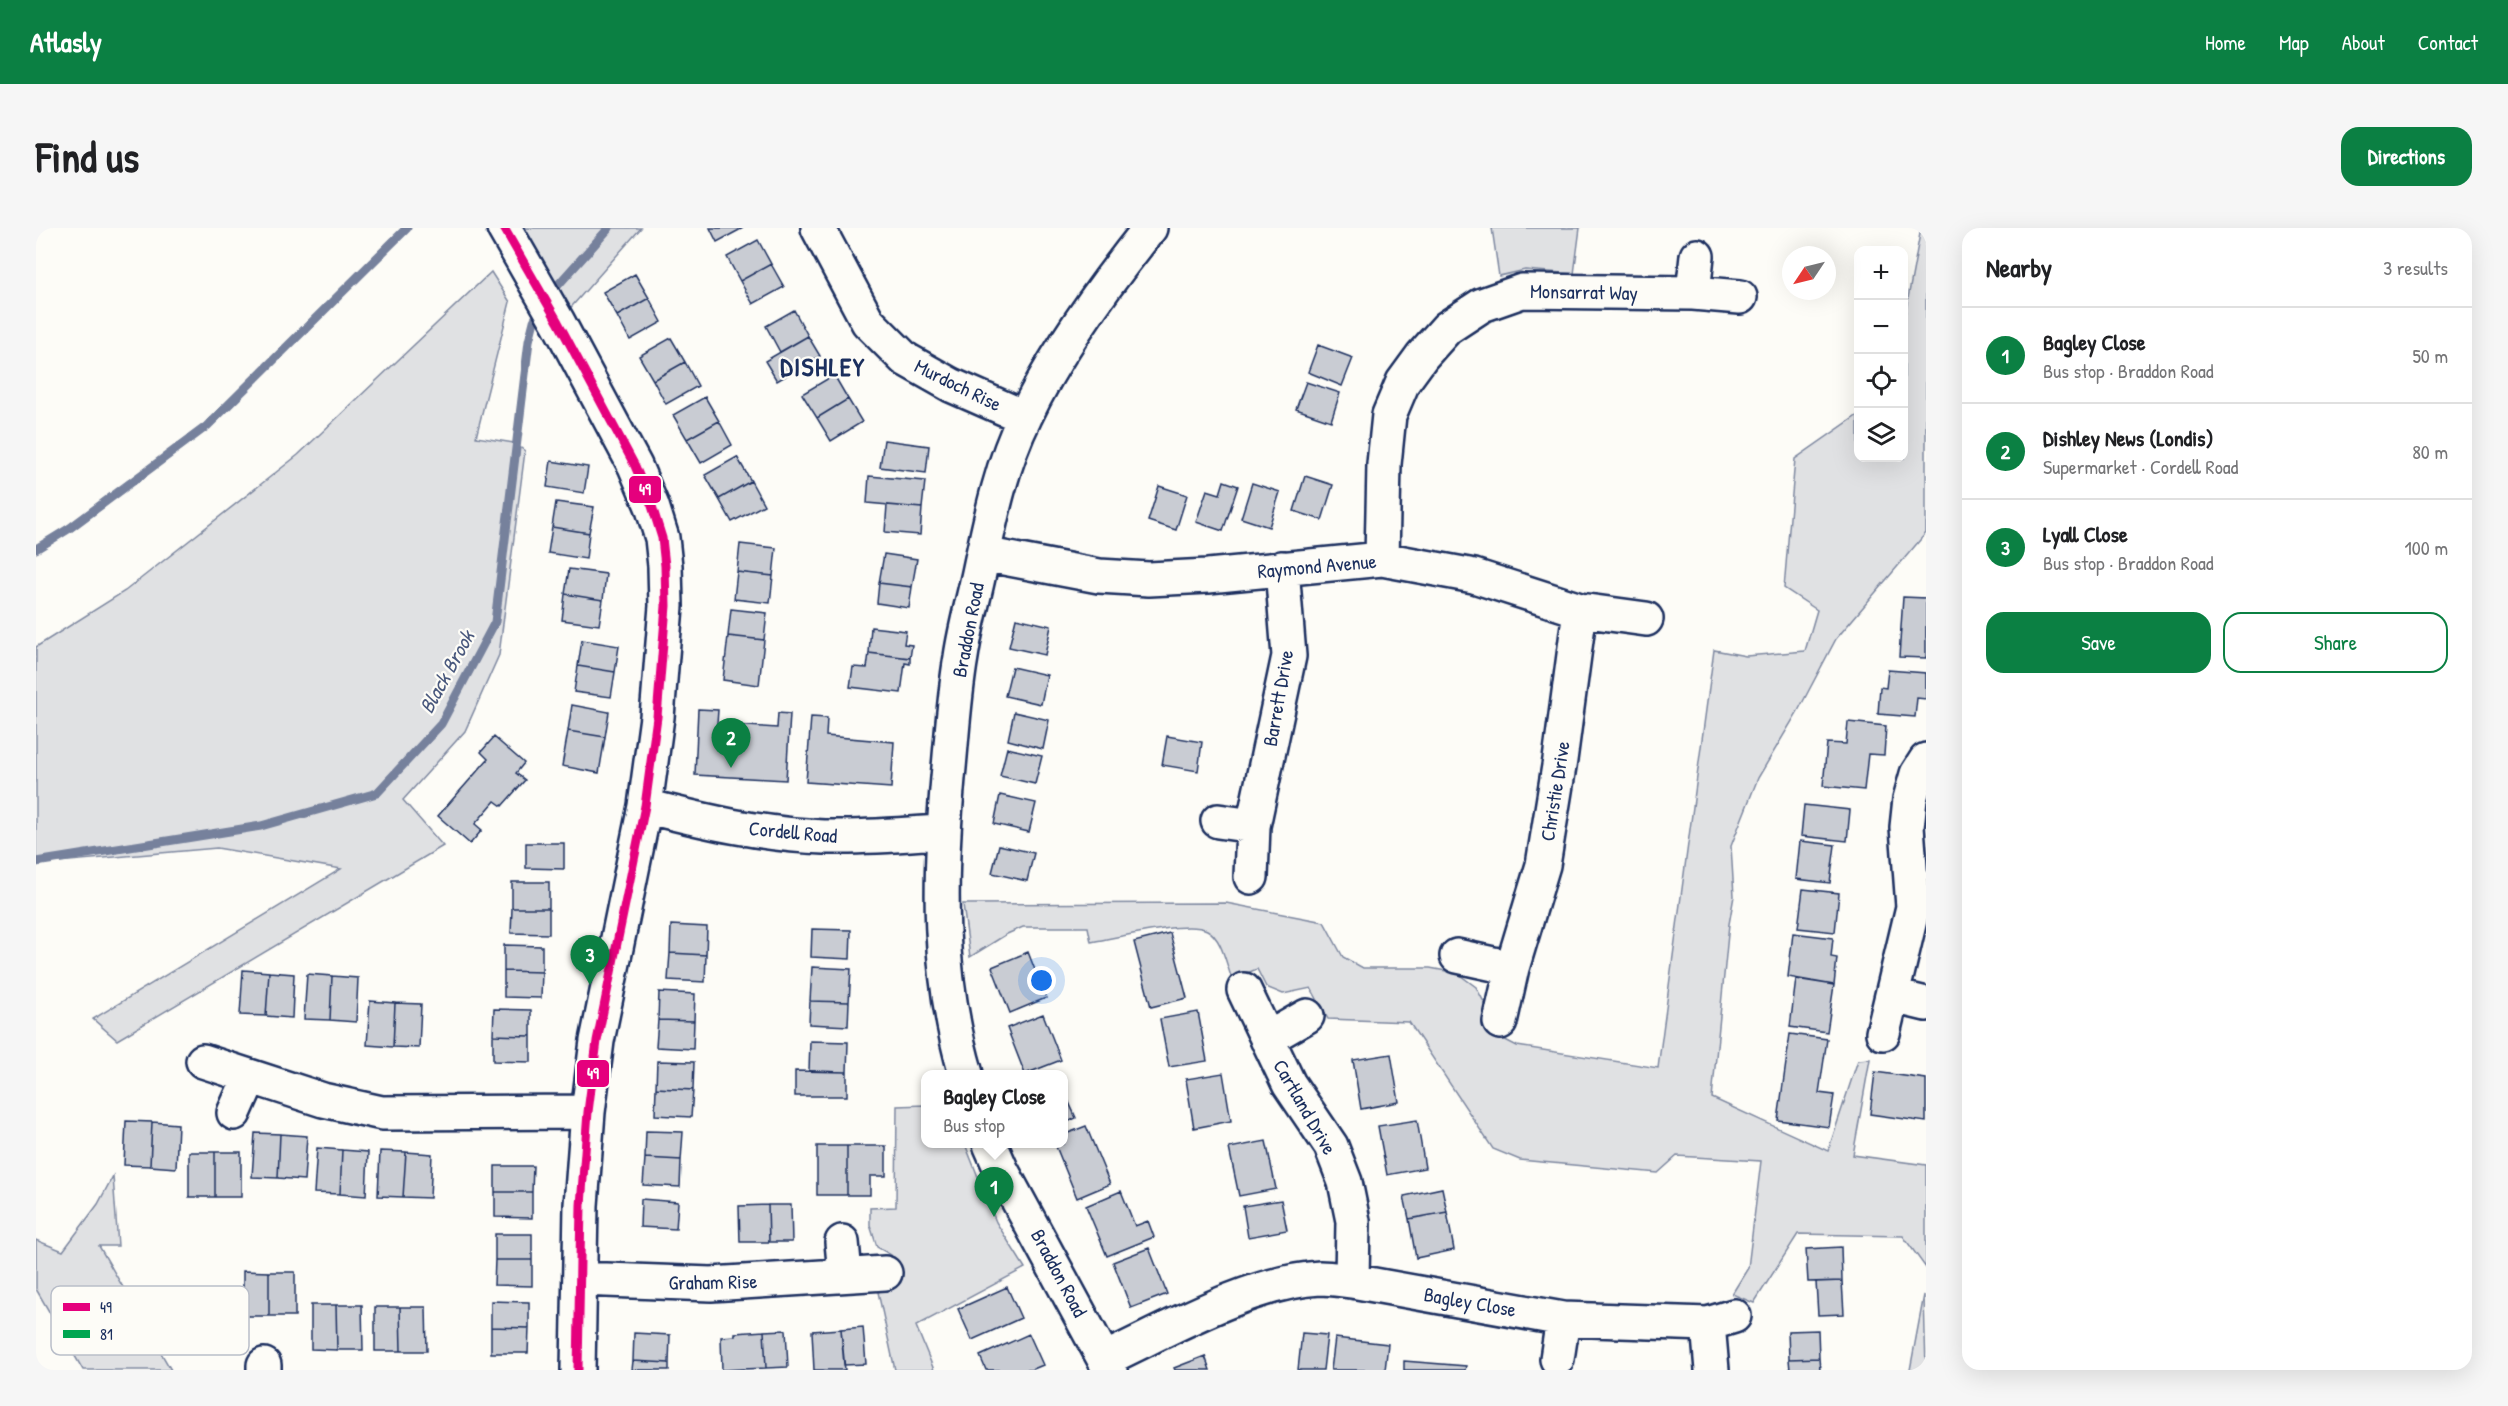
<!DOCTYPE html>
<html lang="en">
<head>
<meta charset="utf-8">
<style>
  :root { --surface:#fff; --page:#f6f6f6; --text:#202124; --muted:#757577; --line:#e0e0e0; --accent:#0b8043 }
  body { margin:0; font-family:"Patrick Hand",sans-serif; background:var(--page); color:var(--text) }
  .controls { position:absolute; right:18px; top:18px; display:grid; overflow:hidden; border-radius:12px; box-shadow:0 6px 24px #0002 }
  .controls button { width:54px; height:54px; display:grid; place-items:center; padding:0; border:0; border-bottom:2px solid var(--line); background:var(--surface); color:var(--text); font:30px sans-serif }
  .compass { position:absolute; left:1746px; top:18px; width:54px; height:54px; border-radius:50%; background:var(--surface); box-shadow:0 6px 24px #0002; rotate:235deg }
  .you { position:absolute; left:1006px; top:753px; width:21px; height:21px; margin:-15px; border:4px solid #fff; border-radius:50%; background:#1a73e8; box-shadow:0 0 0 9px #1a73e833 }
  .badge { display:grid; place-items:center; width:39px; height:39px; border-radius:50%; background:var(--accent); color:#fff; font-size:20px; font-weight:700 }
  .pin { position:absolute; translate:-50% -50px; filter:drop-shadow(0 2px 3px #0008) }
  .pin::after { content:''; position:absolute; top:32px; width:21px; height:18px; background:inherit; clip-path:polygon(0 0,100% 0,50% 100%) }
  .popup { position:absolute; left:885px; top:842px; width:147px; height:78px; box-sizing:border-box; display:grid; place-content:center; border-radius:12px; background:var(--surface); filter:drop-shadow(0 2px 4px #0005); font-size:20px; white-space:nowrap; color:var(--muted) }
  .popup b { font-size:22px; color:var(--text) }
  .popup::after { content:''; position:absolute; left:50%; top:100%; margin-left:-12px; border:12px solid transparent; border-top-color:var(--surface) }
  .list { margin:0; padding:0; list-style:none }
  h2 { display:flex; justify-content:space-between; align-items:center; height:78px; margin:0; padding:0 24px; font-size:26px }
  h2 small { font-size:20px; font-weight:400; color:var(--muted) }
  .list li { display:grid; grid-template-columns:39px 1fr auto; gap:18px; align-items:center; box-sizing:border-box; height:96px; padding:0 24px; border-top:2px solid var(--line) }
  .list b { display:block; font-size:22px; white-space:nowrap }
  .list p { margin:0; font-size:20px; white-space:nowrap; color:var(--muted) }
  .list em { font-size:20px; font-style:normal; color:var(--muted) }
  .actions { display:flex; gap:12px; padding:18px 24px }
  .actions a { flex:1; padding:14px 0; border:2px solid var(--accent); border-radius:18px; text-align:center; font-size:21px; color:var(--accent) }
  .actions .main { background:var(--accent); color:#fff }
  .icon { flex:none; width:33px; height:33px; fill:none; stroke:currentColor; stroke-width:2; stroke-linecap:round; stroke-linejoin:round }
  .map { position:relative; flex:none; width:1890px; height:1142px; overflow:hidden; border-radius:18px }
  header { display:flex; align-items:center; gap:36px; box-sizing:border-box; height:84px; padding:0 30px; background:var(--accent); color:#fff }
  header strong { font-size:28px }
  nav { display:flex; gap:33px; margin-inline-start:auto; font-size:21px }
  .intro { display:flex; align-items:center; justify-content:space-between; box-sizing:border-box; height:144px; padding:0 36px }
  h1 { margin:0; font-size:42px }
  .button { padding:15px 27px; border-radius:18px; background:var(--accent); color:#fff; font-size:21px; font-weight:700 }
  main { display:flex; gap:36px; padding:0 36px }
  aside { flex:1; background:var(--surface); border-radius:18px; box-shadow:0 6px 24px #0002 }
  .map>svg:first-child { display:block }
  .green { fill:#e0e1e3; stroke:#7e88a0; stroke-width:1.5 }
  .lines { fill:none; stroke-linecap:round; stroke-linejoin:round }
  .stream { stroke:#76819c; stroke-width:9 }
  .building { fill:#c9ccd3; stroke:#1b2f5e; stroke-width:1.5 }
  .minor-casing { stroke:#1b2f5e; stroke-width:38 }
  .minor { stroke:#fdfcf7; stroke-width:33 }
  .bus-1-casing { stroke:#fdfcf7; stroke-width:14 }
  .bus-1 { stroke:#e5007d; stroke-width:9 }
  .labels { text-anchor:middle; stroke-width:4.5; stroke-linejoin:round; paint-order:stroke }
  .street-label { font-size:20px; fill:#1b2f5e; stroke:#fdfcf7 }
  .water-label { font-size:21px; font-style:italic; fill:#49587d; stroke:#fdfcf7 }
  .district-label { font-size:26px; font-weight:bold; letter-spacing:1.5px; fill:#1b2f5e; stroke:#fdfcf7 }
  .key { fill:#fdfcf7; stroke:#b9bec9; stroke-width:1.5 }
  .key-label { font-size:16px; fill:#1b2f5e }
  .line-badge { stroke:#fdfcf7; stroke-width:2 }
  .badge-label { font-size:16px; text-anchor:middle; font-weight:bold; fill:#fff }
</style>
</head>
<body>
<header>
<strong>Atlasly</strong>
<nav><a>Home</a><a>Map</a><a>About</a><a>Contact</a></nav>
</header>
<div class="intro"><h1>Find us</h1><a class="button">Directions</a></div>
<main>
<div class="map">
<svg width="1890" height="1142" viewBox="0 0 1890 1142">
  <rect width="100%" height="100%" fill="#fdfcf7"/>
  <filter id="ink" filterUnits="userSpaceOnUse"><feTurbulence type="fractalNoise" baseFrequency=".0167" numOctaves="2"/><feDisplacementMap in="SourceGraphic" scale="12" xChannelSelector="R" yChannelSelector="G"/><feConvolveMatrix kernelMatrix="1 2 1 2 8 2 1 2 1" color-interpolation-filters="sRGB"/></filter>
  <g filter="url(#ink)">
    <!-- green -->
    <path class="green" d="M468 0H605L522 94Z
      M1456 0H1544L1538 46 1489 42 1463 48Z
      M1885 0H1890V305L1800 411 1762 483 1722 550 1695 618 1698 668 1693 696 1676 870 1792 923 1822 832 1834 831 1817 927 1890 937V1040L1867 1008 1762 1006 1718 1075 1696 1066 1712 1040 1725 933 1641 928 1622 945 1484 932 1457 921 1373 794 1292 791 1275 760 1247 766 1230 759 1221 741 1196 751C1190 736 1186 710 1171 702 1152 692 1078 710 1055 714L1052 699H987L971 706 934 729 927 676 1190 675 1288 694 1307 729 1327 740H1394L1421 745 1440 759 1450 778 1448 801 1481 818 1622 840 1678 422 1710 428 1769 423 1781 382 1748 360 1759 231 1822 187V230H1868V92Z
      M455 44 474 74 440 209 478 215 489 223 463 427 429 503 367 572 407 618 81 812 57 791 305 641 181 620 0 636V419L89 363 262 227Z
      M889 877V916H929L960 994 989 1040 880 1098 898 1142H859L842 1064 860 1057 855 1027 841 1019 834 997V980L860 979 861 878Z
      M77 948 82 1018H63L135 1142H47L0 1061V1012L27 1023 62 976Z
      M1888 1067 1890 1142H1874Z"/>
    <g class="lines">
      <!-- stream -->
      <path class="stream" d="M514 66 573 0
        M0 321 34 300 171 198 371 0
        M0 634 225 598 341 565 405 496 459 394 493 113 498 93 505 80"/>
    </g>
    <!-- building -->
    <path class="building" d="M674 0H707L681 14Z
      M722 12 735 36 704 53 691 29Z
      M735 36 748 59 717 76 704 53Z
      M599 46 613 70 581 88 567 64Z
      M599 46 613 70 581 88 567 64Z
      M613 70 626 94 594 112 581 88Z
      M758 82 772 108 744 124 730 98Z
      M772 108 784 128 741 153 729 133Z
      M635 110 649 134 617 152 603 128Z
      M1282 117 1317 130 1306 158 1272 144Z
      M649 134 662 158 630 176 617 152Z
      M798 147 812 171 781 190 766 166Z
      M1270 154 1304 165 1295 193 1260 181Z
      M669 169 683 193 651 211 637 187Z
      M812 171 826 194 795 213 781 190Z
      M683 193 696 217 665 235 651 211Z
      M848 212 893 218 890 245 844 239Z
      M701 229 715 253 683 271 669 247Z
      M515 233 552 239 548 265 511 259Z
      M833 248 889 253 886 280 831 275Z
      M1269 248 1297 257 1286 292 1258 283Z
      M715 253 728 277 696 294 683 271Z
      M1188 253 1202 258 1187 303 1160 294 1171 262 1184 266Z
      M1216 255 1244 264 1233 299 1205 290Z
      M1123 258 1151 267 1140 302 1112 293Z
      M520 274 558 279 553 305 516 299Z
      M851 277 886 280 884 307 849 304Z
      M516 299 553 305 550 331 512 325Z
      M704 316 740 320 737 348 701 344Z
      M848 326 881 331 876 359 843 355Z
      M533 341 570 346 567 372 529 366Z
      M701 344 737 348 734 375 698 371Z
      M843 355 876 359 873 380 841 375Z
      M529 366 567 372 563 397 526 392Z
      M1867 369 1890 370V430L1863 429Z
      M695 381 731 385 728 412 692 408Z
      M980 390 1015 398 1009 427 973 419Z
      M835 399 870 403 868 416 876 417 874 430 833 425Z
      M692 408 728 412 723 457 687 452Z
      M546 412 583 418 579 444 542 438Z
      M833 425 874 430V436L869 435 865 465 814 459 817 439 831 440Z
      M542 438 579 444 575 469 538 464Z
      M976 439 1011 447 1005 476 969 468Z
      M1852 442 1890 445V471L1881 470 1879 489 1842 486 1844 459 1850 460Z
      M536 477 573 484 569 509 532 503Z
      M662 481 682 482 681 496 741 500 742 485 754 486 750 552 659 547Z
      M978 484 1013 492 1007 521 972 512Z
      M775 489 791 490 790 508 858 514 855 560 770 554Z
      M1812 494 1850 498 1848 527 1832 526 1828 562 1787 558 1791 515 1810 516Z
      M532 503 569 509 563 545 526 538Z
      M1131 508 1166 514 1162 543 1126 537Z
      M458 509 488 535 480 545 489 552 466 578 459 573 439 596 446 602 434 616 402 588 452 531 445 524Z
      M971 520 1006 528 999 556 964 548Z
      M964 567 1000 575 993 604 958 596Z
      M1768 577 1814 582 1811 613 1765 608Z
      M1764 613 1799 617 1794 655 1760 651Z
      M490 615H528V641L490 640Z
      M963 617 998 625 991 653 956 645Z
      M476 654H513V680H476Z
      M1767 661 1803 665 1799 704 1762 700Z
      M476 680H513V706L475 705Z
      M635 697 671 699 670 727 634 725Z
      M776 701 815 702 814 731 775 729Z
      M1134 705 1151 770 1115 779 1098 714Z
      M1757 705 1797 710 1795 729 1801 730 1798 757 1752 749Z
      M468 717 506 718V744L468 743Z
      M992 724 1010 770 974 785 956 739Z
      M634 725 670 727 669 754 632 752Z
      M776 739 815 741 813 774 774 773Z
      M207 742 233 744 230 788 204 787Z
      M468 743 506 744 505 770 468 769Z
      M233 744 258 746 256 790 230 788Z
      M271 746 296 748 294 792 268 791Z
      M296 748 322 750 320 794 294 792Z
      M1760 751 1798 757 1791 804 1754 799Z
      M623 764 659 766 658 793 622 792Z
      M334 773 359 775 357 819 331 817Z
      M774 773 813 774 812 798 773 796Z
      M359 775 385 776 383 820 357 819Z
      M458 781 495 782V808L457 807Z
      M1162 784 1171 833 1133 839 1124 791Z
      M1007 786 1025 832 989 846 971 800Z
      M622 792 658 793 657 821 620 819Z
      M1754 806 1791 811 1783 865 1798 867 1793 899 1742 892Z
      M457 807 495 808V834L457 833Z
      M774 813 812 814 811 844 773 843Z
      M1355 826 1363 874 1325 881 1317 832Z
      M621 833 658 834 657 862 620 860Z
      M759 843 811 844V868H759Z
      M1839 844 1890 851V894L1834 886Z
      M1187 845 1195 893 1158 900 1150 851Z
      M620 860 657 862 655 889 619 887Z
      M1027 861 1040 890 1027 896Z
      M1381 892 1389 940 1351 947 1342 898Z
      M90 893 116 894 114 938 88 937Z
      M116 894 142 896 140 940 114 938Z
      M1050 898 1074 956 1041 970 1019 916H1027V907Z
      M610 903 647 904 645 932 609 930Z
      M219 905 244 906 242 950 216 949Z
      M244 906 271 908 268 952 242 950Z
      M1230 913 1240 961 1203 968 1193 920Z
      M781 918H811V967H781Z
      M811 918H850V948H834V967H811Z
      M281 920 306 922 304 966 278 965Z
      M306 922 332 924 330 968 304 966Z
      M344 923 370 924 367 969 342 968Z
      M153 924H179V969H153Z
      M179 924H205V969H179Z
      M370 924 396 926 394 970 367 969Z
      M609 930 645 932 644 959 607 957Z
      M459 938H497L496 964H459Z
      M1406 960 1411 984 1373 991 1368 968Z
      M1085 963 1099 998 1112 993 1118 1009 1071 1028 1050 978Z
      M459 964H496V990L459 989Z
      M605 971 642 974 640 1001 604 999Z
      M1245 972 1251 1002 1212 1009 1207 978Z
      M732 977H755L756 1014H733Z
      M732 977 733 1014H704L703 978Z
      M1411 984 1418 1022 1380 1030 1373 991Z
      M459 1006H496V1032H459Z
      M1805 1019 1806 1053 1772 1054 1770 1021Z
      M1113 1020 1131 1066 1095 1080 1077 1034Z
      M459 1032H496V1058L458 1057Z
      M207 1043 233 1044V1088H207Z
      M233 1044H259V1088H233Z
      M1806 1053 1808 1086 1782 1087 1780 1054Z
      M971 1059 985 1090 936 1112 922 1081Z
      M136 1065H164L163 1112H136Z
      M164 1065 191 1066V1113L163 1112Z
      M455 1073 493 1074V1100L455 1099Z
      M275 1077H300L301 1122 275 1121Z
      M300 1077H326L327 1122H301Z
      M339 1079H364L365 1123H339Z
      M364 1079H390L391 1123H365Z
      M455 1099 493 1100 492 1125H455Z
      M827 1099 830 1136 808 1137 805 1101Z
      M805 1101 809 1142H778L776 1103Z
      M750 1102 752 1139 730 1140 728 1103Z
      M1782 1102 1783 1130 1753 1131 1752 1103Z
      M728 1103 730 1140 686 1142 685 1109 699 1108V1105Z
      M598 1105 634 1107 633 1135 597 1133Z
      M1266 1105 1291 1107 1287 1142H1262Z
      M993 1106 1007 1137 995 1142H950L944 1128Z
      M1299 1110 1352 1116 1349 1142H1295Z
      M1169 1128 1174 1142H1139L1138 1140Z
      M1783 1130 1784 1142H1754L1753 1131Z
      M597 1133 633 1135V1142H596Z
      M1368 1133 1430 1138 1429 1142H1368Z"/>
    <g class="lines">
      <defs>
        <path id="minor" d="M468 0 522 94 599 238 616 278 626 310 629 338 630 378 621 489 609 578 561 813 552 884 545 977 542 1142
          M782 0 832 94 869 131 915 157 988 189
          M1657 65 1661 28
          M947 326 1063 348 1113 351 1172 348 1346 331 1438 348 1544 382 1610 391
          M1346 331 1348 236 1353 187 1367 154 1386 128 1411 100 1446 77 1486 63 1657 65 1704 69
          M609 578C668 593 727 607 788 609 828 610 868 606 907 604
          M1182 593 1217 598
          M1215 649 1217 598 1253 428 1246 340
          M1421 728 1476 740
          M1208 762 1253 856 1295 918 1309 954 1317 993 1316 1053
          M1857 768 1890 776
          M1464 794 1476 740 1507 637 1524 532 1544 382
          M1847 805 1877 679 1871 599 1874 571 1881 546 1890 532
          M1231 811 1271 788
          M167 833 287 872 346 885 552 884
          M930 846C901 747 903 652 912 550 916 510 918 469 925 429 929 401 937 373 943 345 954 293 965 237 989 189 1019 125 1070 55 1114 0
          M198 885 214 849
          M954 916 965 941 1074 1142
          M806 1014 809 1046
          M544 1051 675 1056 849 1045
          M1672 1096 1676 1142
          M1069 1131C1133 1101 1214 1054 1284 1050 1295 1050 1306 1052 1316 1053L1527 1091 1672 1096 1698 1088
          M1521 1131 1527 1091
          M228 1142V1137"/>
      </defs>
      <!-- minor casing -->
      <use href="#minor" class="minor-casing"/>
      <!-- minor -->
      <use href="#minor" class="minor"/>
      <defs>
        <path id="bus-1" d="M468 0 522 94 599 238 616 278 626 310 629 338 630 378 621 489 609 578 561 813 552 884 545 977 542 1142"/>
      </defs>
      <!-- bus-1 casing -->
      <use href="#bus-1" class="bus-1-casing"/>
      <!-- bus-1 -->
      <use href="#bus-1" class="bus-1"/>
    </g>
  </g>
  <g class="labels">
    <!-- street labels -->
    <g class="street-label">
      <text transform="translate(1548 64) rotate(1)" y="7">Monsarrat Way</text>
      <text transform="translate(922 157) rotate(26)" y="7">Murdoch Rise</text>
      <text transform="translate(1281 338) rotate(-5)" y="7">Raymond Avenue</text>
      <text transform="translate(932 402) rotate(-79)" y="7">Braddon Road</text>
      <text transform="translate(1242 470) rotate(-80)" y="7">Barrett Drive</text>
      <text transform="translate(1519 563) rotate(-81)" y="7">Christie Drive</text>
      <text transform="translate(757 604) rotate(5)" y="7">Cordell Road</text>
      <text transform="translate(1269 879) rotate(60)" y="7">Cartland Drive</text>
      <text transform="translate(1023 1045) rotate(62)" y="7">Braddon Road</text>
      <text transform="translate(677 1054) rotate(-1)" y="7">Graham Rise</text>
      <text transform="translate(1434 1074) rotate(10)" y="7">Bagley Close</text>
    </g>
    <!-- water labels -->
    <g class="water-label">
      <text transform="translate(411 444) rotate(-61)" y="7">Black Brook</text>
    </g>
    <!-- district labels -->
    <g class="district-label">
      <text x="787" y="148">DISHLEY</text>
    </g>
  </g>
  <!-- legend -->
  <rect x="15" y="1058" width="198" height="69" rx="9" class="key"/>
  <rect x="27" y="1075" width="27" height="8" fill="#e5007d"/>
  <rect x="27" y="1102" width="27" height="8" fill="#00a651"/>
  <g class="key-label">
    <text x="64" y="1085">49</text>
    <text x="64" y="1112">81</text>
  </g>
  <g class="line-badge">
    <rect x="592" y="247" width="34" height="29" rx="6" fill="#e5007d"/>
    <rect x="540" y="831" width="34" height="29" rx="6" fill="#e5007d"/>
  </g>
  <g class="badge-label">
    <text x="609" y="267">49</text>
    <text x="557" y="851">49</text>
  </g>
</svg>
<div class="controls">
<button>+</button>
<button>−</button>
<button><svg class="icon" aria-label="locate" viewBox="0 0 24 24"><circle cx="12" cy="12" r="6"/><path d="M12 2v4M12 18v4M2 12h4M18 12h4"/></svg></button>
<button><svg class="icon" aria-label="layers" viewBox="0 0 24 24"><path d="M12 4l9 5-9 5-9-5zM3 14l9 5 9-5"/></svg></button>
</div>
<svg class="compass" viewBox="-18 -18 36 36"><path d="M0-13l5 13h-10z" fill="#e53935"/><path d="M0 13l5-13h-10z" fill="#757577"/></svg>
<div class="you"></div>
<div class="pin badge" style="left:958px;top:989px">1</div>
<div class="popup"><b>Bagley Close</b>Bus stop</div>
<div class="pin badge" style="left:695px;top:540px">2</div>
<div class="pin badge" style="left:554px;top:757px">3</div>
</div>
<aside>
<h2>Nearby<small>3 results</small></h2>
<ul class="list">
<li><span class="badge">1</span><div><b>Bagley Close</b><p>Bus stop · Braddon Road</p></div><em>50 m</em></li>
<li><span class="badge">2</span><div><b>Dishley News (Londis)</b><p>Supermarket · Cordell Road</p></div><em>80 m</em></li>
<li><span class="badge">3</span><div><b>Lyall Close</b><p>Bus stop · Braddon Road</p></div><em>100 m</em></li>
</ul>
<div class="actions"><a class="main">Save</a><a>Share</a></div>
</aside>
</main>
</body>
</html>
